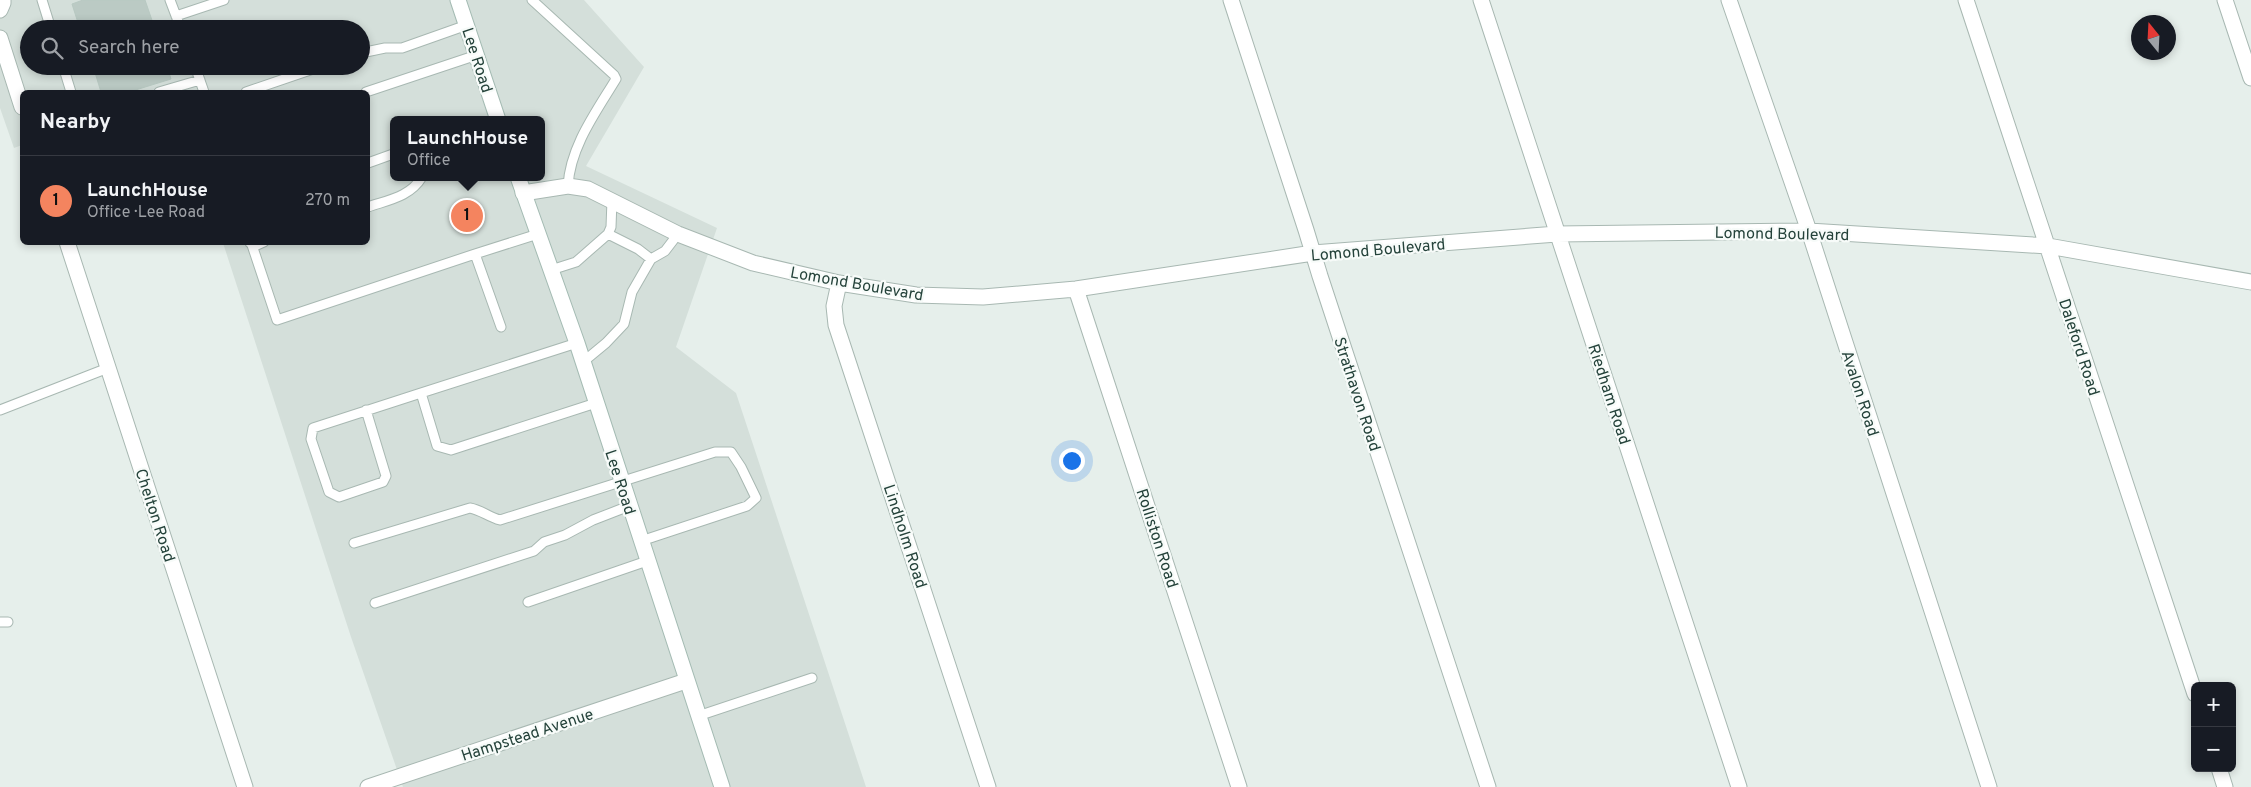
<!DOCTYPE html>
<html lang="en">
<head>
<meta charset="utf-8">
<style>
  :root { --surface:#171b24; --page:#20242c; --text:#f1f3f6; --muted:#9ea1a6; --line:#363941; --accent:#f4845f }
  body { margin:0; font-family:Overpass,sans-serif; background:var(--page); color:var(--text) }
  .controls { position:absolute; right:15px; bottom:15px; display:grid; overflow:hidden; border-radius:8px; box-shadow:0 2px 8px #0003 }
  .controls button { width:45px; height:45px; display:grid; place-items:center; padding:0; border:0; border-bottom:1px solid var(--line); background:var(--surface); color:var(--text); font:25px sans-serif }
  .compass { position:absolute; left:2131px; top:15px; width:45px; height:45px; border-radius:50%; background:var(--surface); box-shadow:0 2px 8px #0003; rotate:342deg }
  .you { position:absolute; left:1071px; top:460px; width:18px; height:18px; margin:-12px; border:4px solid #fff; border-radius:50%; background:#1a73e8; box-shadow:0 0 0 8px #1a73e833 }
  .badge { display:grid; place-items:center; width:32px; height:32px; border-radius:50%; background:var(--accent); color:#111; font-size:16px; font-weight:700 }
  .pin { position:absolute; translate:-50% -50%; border:2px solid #fff; box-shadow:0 1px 5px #0006 }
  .popup { position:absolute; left:390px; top:116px; width:155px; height:65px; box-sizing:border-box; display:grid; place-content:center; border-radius:8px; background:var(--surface); filter:drop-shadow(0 1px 4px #0005); font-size:16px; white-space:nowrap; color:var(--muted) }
  .popup b { font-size:19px; color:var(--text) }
  .popup::after { content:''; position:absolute; left:50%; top:100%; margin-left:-10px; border:10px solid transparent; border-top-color:var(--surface) }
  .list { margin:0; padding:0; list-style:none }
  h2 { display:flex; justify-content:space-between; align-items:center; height:65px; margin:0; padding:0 20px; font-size:21px }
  h2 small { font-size:16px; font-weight:400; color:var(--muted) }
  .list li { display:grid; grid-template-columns:32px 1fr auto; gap:15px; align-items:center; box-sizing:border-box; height:90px; padding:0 20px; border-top:1px solid var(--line) }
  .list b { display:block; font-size:19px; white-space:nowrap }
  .list p { margin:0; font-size:16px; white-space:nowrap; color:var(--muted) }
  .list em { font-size:16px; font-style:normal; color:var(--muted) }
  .icon { flex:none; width:28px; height:28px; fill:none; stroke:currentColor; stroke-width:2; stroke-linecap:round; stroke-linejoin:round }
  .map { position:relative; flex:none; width:2251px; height:787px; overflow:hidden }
  .search { position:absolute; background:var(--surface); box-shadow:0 2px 8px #0003; left:20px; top:20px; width:350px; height:55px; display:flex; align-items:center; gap:12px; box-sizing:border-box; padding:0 18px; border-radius:28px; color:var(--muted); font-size:19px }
  .panel { position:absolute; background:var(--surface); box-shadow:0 2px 8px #0003; left:20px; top:90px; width:350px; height:155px; border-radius:8px }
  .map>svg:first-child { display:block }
  .built { fill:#d4dfda; fill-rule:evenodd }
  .building { fill:#bbcac4; stroke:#b8c9c2 }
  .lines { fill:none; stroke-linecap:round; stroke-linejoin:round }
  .lane-casing { stroke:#a8b8b2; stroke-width:11 }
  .street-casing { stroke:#a8b8b2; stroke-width:17 }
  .secondary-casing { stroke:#a4bbb3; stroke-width:17 }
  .lane { stroke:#fff; stroke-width:9 }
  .street { stroke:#fff; stroke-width:15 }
  .secondary { stroke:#fff; stroke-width:15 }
  .labels { text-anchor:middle; stroke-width:4.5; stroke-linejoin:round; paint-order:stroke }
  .street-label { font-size:16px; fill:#24423a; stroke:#f7fbf9 }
</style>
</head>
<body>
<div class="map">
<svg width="2251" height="787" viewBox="0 0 2251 787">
  <rect width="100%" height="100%" fill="#e6efeb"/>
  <!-- built -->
  <path class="built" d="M0 0H584L644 67 586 166 717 228 676 347 736 393 866 787H403L351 637 223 243 368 242V92H22V145L14 148 0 108ZM29 29H361V66H29ZM393 120H541V177H393Z"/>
  <!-- building -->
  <path class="building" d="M83 0H145L155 29H80L72 4Z
    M93 66H167L171 79 129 92H101Z"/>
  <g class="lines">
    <defs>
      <path id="lane" d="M42 0 51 29
        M170 0 181 29
        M532 0 614 75 616 79C596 112 570 147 568 186
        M176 16 224 0
        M361 53 385 48H402L467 25
        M63 66 71 92
        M195 66 204 92
        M159 92 200 80
        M246 92 322 66
        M366 92 477 55
        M368 163 393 154
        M368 207C388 200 410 197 422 177
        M250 243 255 246 264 242
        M252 245 277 320 475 254
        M651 259 665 251 678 234
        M551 270 576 262 608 234 611 227 612 200
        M501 327 475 254 538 234
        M577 343 421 393 437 446 451 450 596 403
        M583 362 606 343 624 324 632 292 651 259 638 249 608 234
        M0 410 108 368
        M366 410 386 476 383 482 339 497 329 492 311 439 313 428 421 393
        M354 543 470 508C481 510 489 517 500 520L715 452H731L741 467 756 498 747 506 641 541
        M528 602 647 561
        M375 603 534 551 544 542 565 535 593 520 629 506
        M0 622H8
        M698 716 812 678"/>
      <path id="street" d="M1231 0 1306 230 1320 276 1488 787
        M1481 0 1739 787
        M1729 0 1809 231 1989 787
        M1966 0 2195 694
        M2225 0 2251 78
        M0 10 3 3V0
        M0 38 22 107
        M523 193 568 186 588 189 678 234 753 263 839 283 916 295 983 297 1076 289 1313 253 1557 234 1809 231 2048 246 2251 282
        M67 242 245 787
        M839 283 834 306 836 325 988 787
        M1076 289 1239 787
        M2219 768 2225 787
        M368 787 686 681"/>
      <path id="secondary" d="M458 0 498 120
        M518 177 577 343 722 787"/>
    </defs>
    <!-- lane casing -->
    <use href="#lane" class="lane-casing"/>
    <!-- street casing -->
    <use href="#street" class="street-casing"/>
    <!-- secondary casing -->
    <use href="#secondary" class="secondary-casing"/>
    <!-- lane -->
    <use href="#lane" class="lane"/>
    <!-- street -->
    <use href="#street" class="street"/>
    <!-- secondary -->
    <use href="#secondary" class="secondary"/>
  </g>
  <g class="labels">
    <!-- street labels -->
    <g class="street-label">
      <text transform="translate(478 60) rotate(72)" y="6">Lee Road</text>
      <text transform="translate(1782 233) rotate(1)" y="6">Lomond Boulevard</text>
      <text transform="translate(1378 249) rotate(-5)" y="6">Lomond Boulevard</text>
      <text transform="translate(857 283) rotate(10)" y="6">Lomond Boulevard</text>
      <text transform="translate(2080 347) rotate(72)" y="6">Daleford Road</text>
      <text transform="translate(1861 393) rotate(72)" y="6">Avalon Road</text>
      <text transform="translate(1358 394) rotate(72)" y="6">Strathavon Road</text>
      <text transform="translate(1610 394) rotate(72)" y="6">Riedham Road</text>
      <text transform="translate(621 482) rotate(72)" y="6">Lee Road</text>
      <text transform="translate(156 515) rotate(72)" y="6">Chelton Road</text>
      <text transform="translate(906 536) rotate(72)" y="6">Lindholm Road</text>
      <text transform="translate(1158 538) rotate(72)" y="6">Rolliston Road</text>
      <text transform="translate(527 734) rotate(-18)" y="6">Hampstead Avenue</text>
    </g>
  </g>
</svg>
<div class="controls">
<button>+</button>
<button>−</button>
</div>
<svg class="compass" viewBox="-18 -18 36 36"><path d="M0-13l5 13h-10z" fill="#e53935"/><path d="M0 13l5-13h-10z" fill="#9ea1a6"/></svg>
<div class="you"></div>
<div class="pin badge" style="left:467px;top:216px">1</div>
<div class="popup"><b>LaunchHouse</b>Office</div>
<div class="search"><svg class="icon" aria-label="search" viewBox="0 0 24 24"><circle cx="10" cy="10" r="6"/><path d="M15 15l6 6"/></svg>Search here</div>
<section class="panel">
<h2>Nearby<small></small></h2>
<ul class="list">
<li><span class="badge">1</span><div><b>LaunchHouse</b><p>Office · Lee Road</p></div><em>270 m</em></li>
</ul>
</section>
</div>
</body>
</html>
